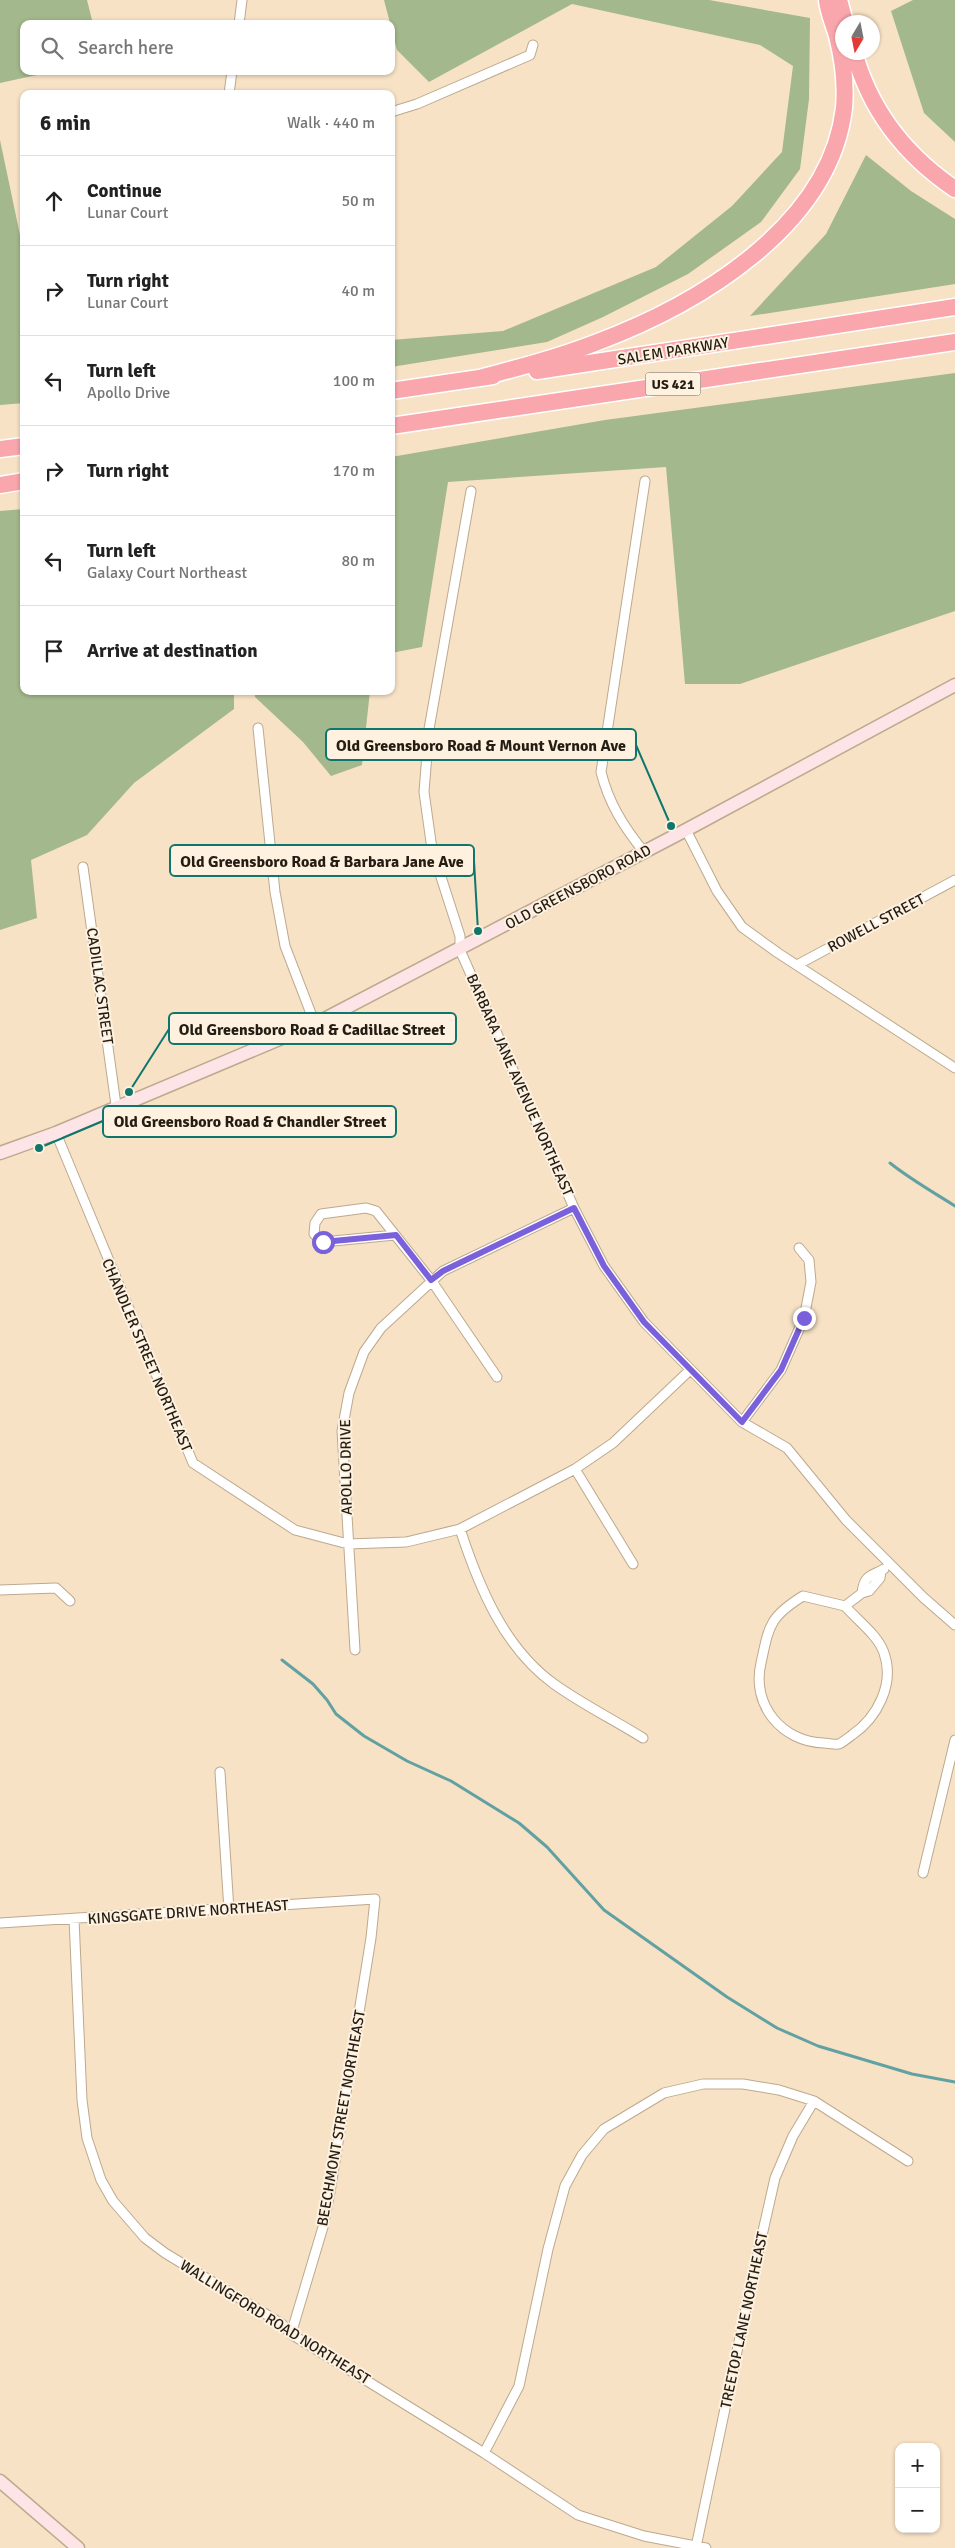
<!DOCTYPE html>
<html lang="en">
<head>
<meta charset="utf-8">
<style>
  :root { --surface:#fff; --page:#f6f6f6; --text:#222; --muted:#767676; --line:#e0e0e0 }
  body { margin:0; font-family:Signika,sans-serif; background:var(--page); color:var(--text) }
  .controls { position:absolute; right:15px; bottom:15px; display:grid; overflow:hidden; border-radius:10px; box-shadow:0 1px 4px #0004 }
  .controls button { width:45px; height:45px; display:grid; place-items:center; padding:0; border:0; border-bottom:1px solid var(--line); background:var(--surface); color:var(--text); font:25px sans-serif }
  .compass { position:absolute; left:835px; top:15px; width:45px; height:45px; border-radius:50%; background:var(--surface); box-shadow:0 1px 4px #0004; rotate:190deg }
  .stop { position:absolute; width:15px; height:15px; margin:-11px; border:4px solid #7a60da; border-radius:50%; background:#fff }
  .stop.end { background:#7a60da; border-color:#fff; box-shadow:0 1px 5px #0008 }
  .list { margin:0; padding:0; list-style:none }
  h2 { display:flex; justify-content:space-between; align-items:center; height:65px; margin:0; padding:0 20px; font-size:21px }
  h2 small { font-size:16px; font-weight:400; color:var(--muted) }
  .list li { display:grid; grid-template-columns:32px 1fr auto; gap:15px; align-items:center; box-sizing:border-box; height:90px; padding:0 20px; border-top:1px solid var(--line) }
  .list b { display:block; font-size:19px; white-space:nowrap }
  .list p { margin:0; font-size:16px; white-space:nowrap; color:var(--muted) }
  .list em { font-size:16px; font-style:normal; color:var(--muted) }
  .icon { flex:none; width:28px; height:28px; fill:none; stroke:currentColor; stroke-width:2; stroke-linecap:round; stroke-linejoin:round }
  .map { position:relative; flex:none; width:955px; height:2548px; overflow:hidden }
  .search { position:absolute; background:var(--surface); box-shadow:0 1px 4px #0004; left:20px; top:20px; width:375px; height:55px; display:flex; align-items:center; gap:12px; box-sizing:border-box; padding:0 18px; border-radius:10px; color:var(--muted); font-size:19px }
  .panel { position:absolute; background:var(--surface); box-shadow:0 1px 4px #0004; left:20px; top:90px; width:375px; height:605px; border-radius:10px }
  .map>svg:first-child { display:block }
  .forest { fill:#a3b88c }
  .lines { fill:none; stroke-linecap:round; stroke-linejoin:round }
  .stream { stroke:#62a1a2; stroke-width:3 }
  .street-casing { stroke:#bda98e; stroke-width:11 }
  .secondary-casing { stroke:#bda98e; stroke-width:15 }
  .highway-casing { stroke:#fff; stroke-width:19 }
  .street { stroke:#fff; stroke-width:9 }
  .secondary { stroke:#fde4e6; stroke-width:12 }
  .highway { stroke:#f9a6ac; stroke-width:16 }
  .route { stroke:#7a60da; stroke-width:6 }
  .labels { text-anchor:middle; stroke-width:4; stroke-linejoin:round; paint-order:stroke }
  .shield { fill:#fef1e0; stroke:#655d50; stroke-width:1 }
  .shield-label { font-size:14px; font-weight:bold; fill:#241d13 }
  .street-label { font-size:15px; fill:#241d13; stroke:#fef1e0 }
  .leader { fill:none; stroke:#0f766e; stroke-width:2 }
  .callout-dot { fill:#0f766e; stroke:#fef1e0; stroke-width:2 }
  .callout { fill:#fef1e0; stroke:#0f766e; stroke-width:2 }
  .callout-label { font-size:16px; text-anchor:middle; font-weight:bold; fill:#241d13 }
</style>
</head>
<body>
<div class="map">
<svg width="955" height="2548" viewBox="0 0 955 2548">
  <rect width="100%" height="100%" fill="#f7e2c6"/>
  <!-- forest -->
  <path class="forest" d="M0 0H87L93 24H24V71H55L0 83Z
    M384 0H709L810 18 809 99 800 169 761 222 688 274 603 317 547 342 391 367V340L503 331 656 267 732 206 782 152 793 66 760 45 572 4 429 82 397 50Z
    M913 0H955V142L924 113 891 11Z
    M0 140 24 254V403L0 405Z
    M866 155 911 191 955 219V284L750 316 826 234Z
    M955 373V611L740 684H685L666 467 448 482 422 647 391 653V457L605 420Z
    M24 509V691H234V709L134 783 87 835 31 860 37 918 0 930V511Z
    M255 691H370L362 765 331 776 303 742 255 697Z"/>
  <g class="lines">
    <!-- stream -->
    <path class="stream" d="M890 1163C910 1179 933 1192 955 1206
      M282 1660 313 1684 327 1700 336 1714 364 1736 407 1761 451 1781 519 1823 547 1847 604 1910 727 1997 777 2028 818 2046 912 2074 955 2082"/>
    <defs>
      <path id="street" d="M239 24 242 0
        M229 94 232 71
        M391 112 417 104 530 55 533 45
        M471 491 429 729 424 792 432 849 460 936V950L574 1208 604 1266 644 1322 742 1422 787 1448 846 1520 924 1598 955 1625
        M258 728 275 892 285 946 315 1024
        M686 830 717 891 742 927 778 953 955 1068
        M644 852C624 827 609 804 601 772L645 481
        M83 867 116 1105
        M797 965 955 880
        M56 1133 193 1463 295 1530 348 1544 406 1542 460 1529 575 1469 613 1443 690 1370
        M395 1235 323 1242 314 1234 315 1223 321 1214 366 1208 376 1211 431 1280 497 1377
        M742 1422 781 1370 804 1318 811 1282 809 1260 799 1248
        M575 1469 633 1564
        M460 1529C479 1587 504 1648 554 1684 582 1704 614 1720 643 1738
        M0 1590 56 1588 70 1601
        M862 1593C864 1574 872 1576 884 1569
        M845 1606C857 1620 878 1635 884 1653 895 1684 877 1718 852 1735 848 1738 843 1742 839 1744 835 1745 828 1743 824 1743 782 1742 751 1705 761 1663 769 1626 769 1617 803 1596L845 1606 862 1593 869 1591 880 1578 881 1571
        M355 1650 342 1431 349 1393 364 1352 381 1328 443 1271 574 1208
        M220 1772 229 1910
        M923 1873 955 1740
        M74 1919 82 2100 87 2138 101 2180 113 2201 145 2238 165 2253 282 2324 291 2334 484 2453 578 2515 644 2536 706 2548
        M0 1923 375 1899 371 1938 330 2192 323 2227 291 2334
        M484 2453 519 2386 548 2249 565 2186 582 2155 604 2129 664 2093 703 2084H743L779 2090 814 2101 908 2161
        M696 2547 753 2275 775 2178 793 2136 814 2101"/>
      <path id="secondary" d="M0 1153 56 1133 315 1024 686 830 955 685
        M0 2481 78 2548"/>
      <path id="highway" d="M839 0 845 22
        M854 52C870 110 906 156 955 189
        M537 371 955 307
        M483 377C521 367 559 357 595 343 697 305 830 227 844 108 846 84 843 59 837 36 834 25 828 12 827 0
        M391 391 493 376
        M391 426 955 342
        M0 449 24 446
        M0 485 24 481"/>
    </defs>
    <!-- street casing -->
    <use href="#street" class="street-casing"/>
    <!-- secondary casing -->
    <use href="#secondary" class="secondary-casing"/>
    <!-- highway casing -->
    <use href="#highway" class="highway-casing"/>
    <!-- street -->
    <use href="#street" class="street"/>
    <!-- secondary -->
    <use href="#secondary" class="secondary"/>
    <!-- highway -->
    <use href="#highway" class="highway"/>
  </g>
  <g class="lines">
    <!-- route -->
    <path class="route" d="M323 1242 396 1235 431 1280 443 1271 574 1208 604 1266 644 1322 742 1422 781 1370 804 1318"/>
  </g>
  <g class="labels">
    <!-- shield labels -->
    <rect class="shield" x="645.5" y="372.5" width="55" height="23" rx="4"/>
    <g class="shield-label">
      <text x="673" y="389">US 421</text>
    </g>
    <!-- street labels -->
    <g class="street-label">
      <text transform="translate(673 351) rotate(-9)" y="5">SALEM PARKWAY</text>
      <text transform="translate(578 887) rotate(-28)" y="5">OLD GREENSBORO ROAD</text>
      <text transform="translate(876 923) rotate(-28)" y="5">ROWELL STREET</text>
      <text transform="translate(100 986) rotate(82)" y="5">CADILLAC STREET</text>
      <text transform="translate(520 1085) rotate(66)" y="5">BARBARA JANE AVENUE NORTHEAST</text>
      <text transform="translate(147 1355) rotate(67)" y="5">CHANDLER STREET NORTHEAST</text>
      <text transform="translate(346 1467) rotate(-91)" y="5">APOLLO DRIVE</text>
      <text transform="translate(188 1912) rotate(-4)" y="5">KINGSGATE DRIVE NORTHEAST</text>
      <text transform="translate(341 2118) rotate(-80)" y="5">BEECHMONT STREET NORTHEAST</text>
      <text transform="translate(744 2320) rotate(-78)" y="5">TREETOP LANE NORTHEAST</text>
      <text transform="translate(275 2322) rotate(32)" y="5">WALLINGFORD ROAD NORTHEAST</text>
    </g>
  </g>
  <!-- callouts -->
  <path class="leader" d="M671 826L636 745M478 931L474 861M129 1092L169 1029M39 1148L103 1121"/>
  <g class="callout-dot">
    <circle cx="671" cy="826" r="5"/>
    <circle cx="478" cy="931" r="5"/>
    <circle cx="129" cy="1092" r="5"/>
    <circle cx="39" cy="1148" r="5"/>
  </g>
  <g class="callout">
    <rect x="326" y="729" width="310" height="31" rx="5"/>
    <rect x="170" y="845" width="304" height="31" rx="5"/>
    <rect x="169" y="1013" width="287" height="31" rx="5"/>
    <rect x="103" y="1106" width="293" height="31" rx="5"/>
  </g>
  <g class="callout-label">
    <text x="481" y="751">Old Greensboro Road &amp; Mount Vernon Ave</text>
    <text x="322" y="867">Old Greensboro Road &amp; Barbara Jane Ave</text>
    <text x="312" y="1035">Old Greensboro Road &amp; Cadillac Street</text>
    <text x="250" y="1127">Old Greensboro Road &amp; Chandler Street</text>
  </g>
</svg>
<div class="controls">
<button>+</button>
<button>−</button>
</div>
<svg class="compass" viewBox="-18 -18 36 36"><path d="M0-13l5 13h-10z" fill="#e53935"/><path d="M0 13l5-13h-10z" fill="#767676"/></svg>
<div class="stop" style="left:323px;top:1242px"></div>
<div class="stop end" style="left:804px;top:1318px"></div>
<div class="search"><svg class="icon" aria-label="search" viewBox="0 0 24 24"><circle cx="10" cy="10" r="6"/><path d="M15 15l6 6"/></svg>Search here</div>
<section class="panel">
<h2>6 min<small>Walk · 440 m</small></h2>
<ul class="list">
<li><svg class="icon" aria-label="ahead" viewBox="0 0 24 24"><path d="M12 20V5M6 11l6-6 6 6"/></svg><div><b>Continue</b><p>Lunar Court</p></div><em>50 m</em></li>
<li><svg class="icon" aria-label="right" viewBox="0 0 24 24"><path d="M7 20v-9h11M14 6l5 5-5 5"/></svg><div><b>Turn right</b><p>Lunar Court</p></div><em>40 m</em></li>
<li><svg class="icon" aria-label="left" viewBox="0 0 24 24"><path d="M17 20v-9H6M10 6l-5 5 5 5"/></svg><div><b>Turn left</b><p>Apollo Drive</p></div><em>100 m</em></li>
<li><svg class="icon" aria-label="right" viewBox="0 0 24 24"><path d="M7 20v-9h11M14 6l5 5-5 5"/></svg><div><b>Turn right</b></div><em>170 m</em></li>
<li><svg class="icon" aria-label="left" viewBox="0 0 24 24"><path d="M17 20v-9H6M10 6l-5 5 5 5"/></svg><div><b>Turn left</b><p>Galaxy Court Northeast</p></div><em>80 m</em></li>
<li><svg class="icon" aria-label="arrive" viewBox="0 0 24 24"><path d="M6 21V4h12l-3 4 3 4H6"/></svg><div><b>Arrive at destination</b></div></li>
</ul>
</section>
</div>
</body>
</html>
